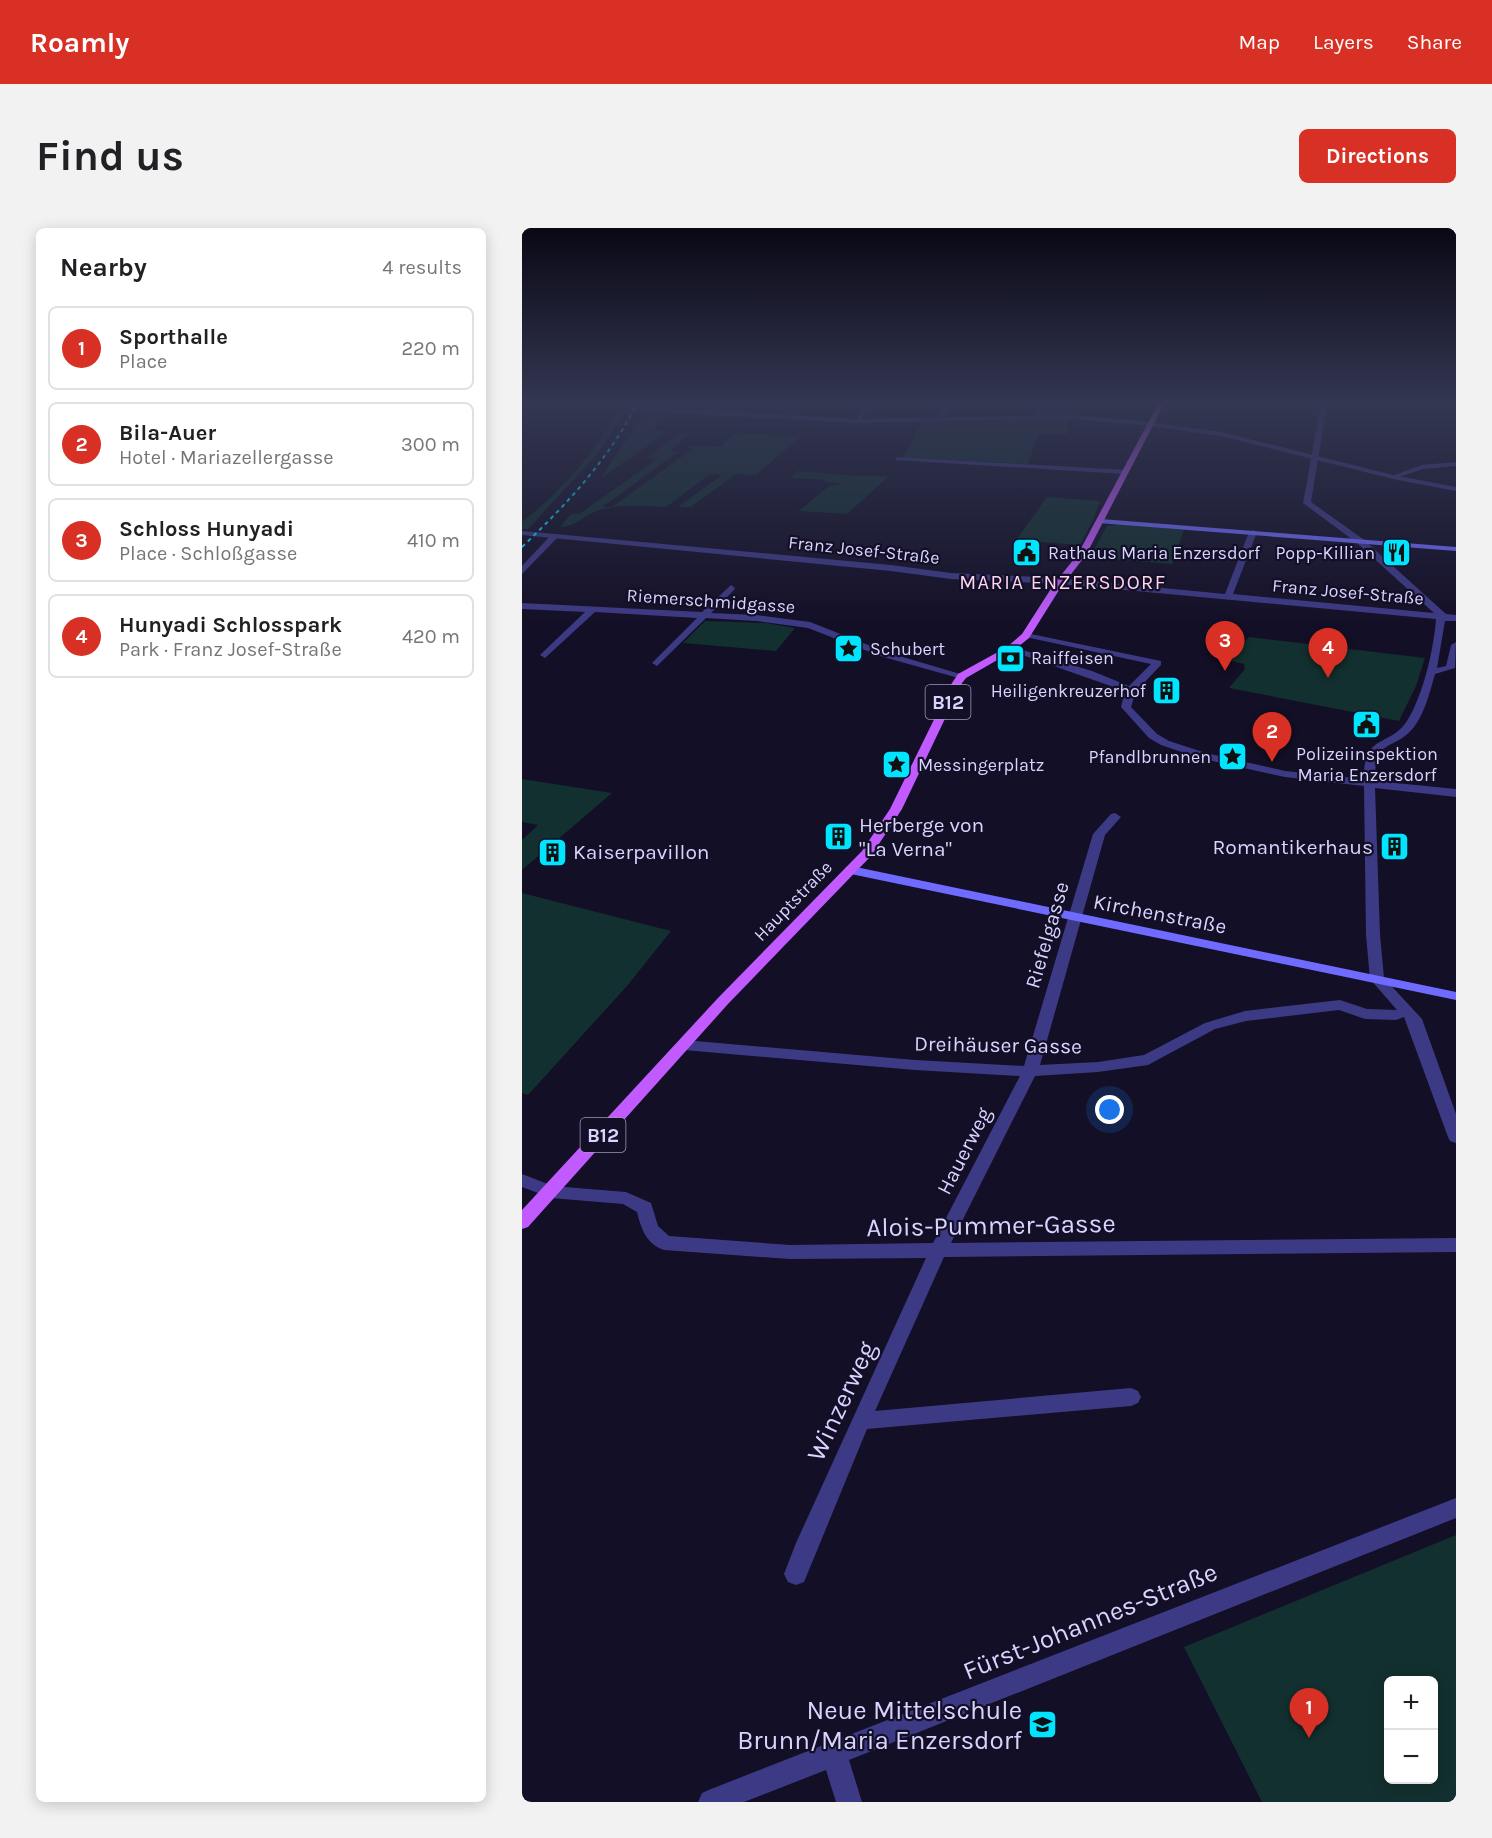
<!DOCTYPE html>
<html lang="en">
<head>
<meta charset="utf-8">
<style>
  :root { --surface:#fff; --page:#f2f2f2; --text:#202124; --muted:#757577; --line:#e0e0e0; --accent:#d93025 }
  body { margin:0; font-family:Karla,sans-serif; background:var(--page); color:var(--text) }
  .controls { position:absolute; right:18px; bottom:18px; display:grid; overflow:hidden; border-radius:9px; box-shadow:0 3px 15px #0003 }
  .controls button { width:54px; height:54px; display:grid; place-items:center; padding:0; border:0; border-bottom:2px solid var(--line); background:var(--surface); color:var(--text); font:30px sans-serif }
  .you { position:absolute; left:588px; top:882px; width:21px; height:21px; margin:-15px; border:4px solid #fff; border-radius:50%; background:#1a73e8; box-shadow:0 0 0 9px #1a73e833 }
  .badge { display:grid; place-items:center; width:39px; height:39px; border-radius:50%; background:var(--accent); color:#fff; font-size:20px; font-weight:700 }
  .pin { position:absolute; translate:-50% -50px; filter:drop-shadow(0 2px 3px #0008) }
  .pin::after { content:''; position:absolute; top:32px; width:21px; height:18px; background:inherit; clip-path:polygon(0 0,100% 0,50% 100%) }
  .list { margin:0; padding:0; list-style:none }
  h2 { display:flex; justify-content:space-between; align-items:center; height:78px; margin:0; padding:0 24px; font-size:26px }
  h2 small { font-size:20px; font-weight:400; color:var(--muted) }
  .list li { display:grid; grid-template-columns:39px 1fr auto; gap:18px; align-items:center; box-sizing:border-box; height:84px; margin:0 12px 12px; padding:0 12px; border:2px solid var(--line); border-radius:9px }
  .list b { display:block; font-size:22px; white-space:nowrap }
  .list p { margin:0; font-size:20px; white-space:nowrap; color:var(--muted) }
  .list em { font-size:20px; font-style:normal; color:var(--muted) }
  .map { position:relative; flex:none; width:934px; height:1574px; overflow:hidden; border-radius:9px }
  header { display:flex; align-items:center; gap:36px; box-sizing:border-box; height:84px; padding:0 30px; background:var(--accent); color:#fff }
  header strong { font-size:28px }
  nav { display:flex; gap:33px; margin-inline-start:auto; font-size:21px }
  .intro { display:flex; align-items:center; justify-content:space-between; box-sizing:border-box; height:144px; padding:0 36px }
  h1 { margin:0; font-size:42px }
  .button { padding:15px 27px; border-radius:9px; background:var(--accent); color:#fff; font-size:21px; font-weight:700 }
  main { display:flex; gap:36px; padding:0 36px }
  aside { flex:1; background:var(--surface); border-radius:9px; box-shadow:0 3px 15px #0003 }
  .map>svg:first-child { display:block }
  .green { fill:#12302f; fill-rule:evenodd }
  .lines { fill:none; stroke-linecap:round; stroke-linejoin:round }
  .minor { fill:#3d3a85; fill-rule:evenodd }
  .tertiary { fill:#3d3a85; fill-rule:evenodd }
  .secondary { fill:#6f6bff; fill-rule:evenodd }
  .primary { fill:#c25bff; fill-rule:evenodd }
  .rail { stroke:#00e5ff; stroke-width:2; stroke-dasharray:4 4; stroke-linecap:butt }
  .labels { text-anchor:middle; stroke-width:4.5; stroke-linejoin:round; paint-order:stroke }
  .far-street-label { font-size:18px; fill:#d9d4ff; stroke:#130f26 }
  .far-poi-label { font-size:18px; fill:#d9d4ff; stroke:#130f26; text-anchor:start }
  .far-quarter-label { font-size:20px; letter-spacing:1.5px; fill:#ffd6f0; stroke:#130f26 }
  .shield { fill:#130f26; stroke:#9e99be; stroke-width:1.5 }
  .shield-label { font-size:20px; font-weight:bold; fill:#d9d4ff }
  .poi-label { font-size:21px; fill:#d9d4ff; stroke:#130f26; text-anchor:start }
  .street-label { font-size:21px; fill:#d9d4ff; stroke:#130f26 }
  .near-street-label { font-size:26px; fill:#d9d4ff; stroke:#130f26 }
  .near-poi-label { font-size:26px; fill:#d9d4ff; stroke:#130f26; text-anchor:end }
</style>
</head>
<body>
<header>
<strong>Roamly</strong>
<nav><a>Map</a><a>Layers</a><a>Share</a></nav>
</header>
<div class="intro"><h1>Find us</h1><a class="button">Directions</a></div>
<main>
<aside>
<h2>Nearby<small>4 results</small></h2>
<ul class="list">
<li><span class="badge">1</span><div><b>Sporthalle</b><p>Place</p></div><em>220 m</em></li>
<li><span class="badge">2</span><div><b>Bila-Auer</b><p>Hotel · Mariazellergasse</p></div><em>300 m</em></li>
<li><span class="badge">3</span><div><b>Schloss Hunyadi</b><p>Place · Schloßgasse</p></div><em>410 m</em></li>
<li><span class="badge">4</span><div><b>Hunyadi Schlosspark</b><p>Park · Franz Josef-Straße</p></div><em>420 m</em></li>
</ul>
</aside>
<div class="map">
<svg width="934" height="1574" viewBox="0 0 934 1574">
  <rect width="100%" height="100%" fill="#130f26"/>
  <!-- green -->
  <path class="green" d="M124 183 151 185 130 202 145 204 78 251Z
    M95 185H102L76 225 6 301H0V294C38 264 72 227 95 185Z
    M545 190 547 206H516L506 236 381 229 400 195Z
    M159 205H169L147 223 156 224 80 279H90L172 220 165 219 168 217 198 219 212 205 279 208 234 247 214 246 169 279H156L200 247 188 246 144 279C122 278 98 276 77 282 62 287 54 299 38 299L49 286H57L135 231 125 230Z
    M275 243 337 248H367L325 286 277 283 307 258 322 256 302 254 304 252 268 250Z
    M525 269 578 273 571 292 558 317 494 312Z
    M597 296 662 302 650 336 568 329 585 298Z
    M183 393 244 395 273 400 254 423 161 415Z
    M727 409 903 430 894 458 877 493 707 460 723 441 722 436 705 432Z
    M0 551 90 565 0 642V612L16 597 0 594Z
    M0 665 149 703 105 758 6 867 0 865Z
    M934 1307V1574H740L662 1419ZM912 1452V1552H866V1452Z"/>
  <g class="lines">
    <!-- minor -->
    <path class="minor" d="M344 176H350L336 194H332Z
      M425 176H431L417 193H413Z
      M517 176H523L516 190H512Z
      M799 176H805L789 274 841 311 924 386 934 387V393H923L915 440 924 438 929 417 934 414 933 440 913 446C908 464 903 484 892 499 871 525 852 508 853 553L934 561V569L853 560 858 707 862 750 900 791 934 886V915L928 913 926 909 882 789 874 792 843 791 817 782 724 793 693 801 626 837 576 844 513 848 429 1015 934 1010V1024L422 1029 353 1183 609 1160 616 1163 619 1169 616 1175 609 1178 345 1201 282 1354 274 1357 266 1354 262 1346 274 1315 404 1030 268 1031 142 1022C124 1016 119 1000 115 984L101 976 29 970 0 959V946L31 958 104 964 129 975 136 998 147 1008 268 1017 411 1015 498 848 393 842 162 822 154 817 162 812 393 832 502 838 571 606 589 586 593 585 599 589 583 607 518 837 576 834 622 827 683 795 723 783 818 772 845 781 875 782 848 751 844 707 842 558 763 549 677 530 639 517 627 510 599 479 603 463 483 421 491 419 570 443 607 458 629 436 499 408 504 405 639 433V437L614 463 609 479 635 506 647 513 684 525 763 543 842 551C841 505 867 520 885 493 901 468 912 420 914 391L539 356 535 353 539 350 703 366 727 304 731 302 735 304 711 366 912 385 835 315 781 275Z
      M375 229 603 242 606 244 603 246 373 232Z
      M934 234V238L901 241 871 251 867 249 900 237Z
      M30 306 37 308 0 346V338Z
      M209 357 213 360 212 362 189 385 234 387 288 394 364 424 445 448 440 451 358 428 286 400 234 393 184 390 135 438 130 435 175 390 73 384 23 430 18 427 20 425 63 384 0 381V375L180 384Z
      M934 1270V1290L327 1532 340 1574H314L304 1542 222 1574H176L180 1565 189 1561Z"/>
    <!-- tertiary -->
    <path class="tertiary" d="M80 176 334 191 549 187 619 193 699 204 871 247 934 259V263L871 251 699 208 619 197 549 191 334 195 129 184Z
      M0 303 369 337 429 345 539 350 543 353 539 356 429 351 369 343 0 307Z"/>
    <!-- secondary -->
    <path class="secondary" d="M579 291 934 319V323L576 295V291Z
      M329 638 934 764V772L324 645 323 642 324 639Z"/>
    <!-- primary -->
    <path class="primary" d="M636 176H642L564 327 539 359 507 410 491 423 444 450 440 455 380 581 349 628 206 776 6 999 0 1001V982L196 770 340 623 368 581 430 455 436 446 485 419 500 406 532 356 556 326Z"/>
    <!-- rail -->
    <path class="rail" d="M0 319C45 276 86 232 115 176"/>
  </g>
  <!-- sky -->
  <linearGradient id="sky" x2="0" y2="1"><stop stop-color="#0a0815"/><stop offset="0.44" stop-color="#333752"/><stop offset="1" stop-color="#333752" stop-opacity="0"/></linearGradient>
  <rect width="934" height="397" fill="url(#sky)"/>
  <!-- icons -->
  <defs>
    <symbol id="civic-square" viewBox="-11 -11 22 22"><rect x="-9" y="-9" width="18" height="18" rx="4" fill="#00e5ff" stroke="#130f26"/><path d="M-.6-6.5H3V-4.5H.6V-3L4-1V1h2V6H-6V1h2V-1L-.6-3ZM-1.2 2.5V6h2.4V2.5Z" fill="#111"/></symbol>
    <symbol id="restaurant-square" viewBox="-11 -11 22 22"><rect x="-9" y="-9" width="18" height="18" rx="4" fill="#00e5ff" stroke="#130f26"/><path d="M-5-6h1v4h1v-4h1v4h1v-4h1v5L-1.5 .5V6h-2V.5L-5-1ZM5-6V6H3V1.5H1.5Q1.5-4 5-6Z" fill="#111"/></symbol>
    <symbol id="sight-square" viewBox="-11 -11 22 22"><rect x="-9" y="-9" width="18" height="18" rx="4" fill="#00e5ff" stroke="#130f26"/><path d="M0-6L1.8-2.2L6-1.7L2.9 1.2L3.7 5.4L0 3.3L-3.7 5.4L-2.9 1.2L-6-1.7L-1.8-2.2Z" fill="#111"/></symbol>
    <symbol id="bank-square" viewBox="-11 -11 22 22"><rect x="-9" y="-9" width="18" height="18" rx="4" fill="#00e5ff" stroke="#130f26"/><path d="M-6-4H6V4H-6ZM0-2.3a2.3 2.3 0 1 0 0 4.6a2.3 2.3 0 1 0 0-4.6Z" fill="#111"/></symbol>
    <symbol id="building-square" viewBox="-11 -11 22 22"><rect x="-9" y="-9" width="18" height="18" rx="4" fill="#00e5ff" stroke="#130f26"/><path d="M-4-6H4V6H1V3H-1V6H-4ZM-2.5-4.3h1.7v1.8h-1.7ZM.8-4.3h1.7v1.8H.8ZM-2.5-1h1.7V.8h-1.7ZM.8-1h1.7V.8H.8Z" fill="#111"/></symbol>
    <symbol id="school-square" viewBox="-11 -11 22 22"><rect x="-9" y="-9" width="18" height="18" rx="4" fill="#00e5ff" stroke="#130f26"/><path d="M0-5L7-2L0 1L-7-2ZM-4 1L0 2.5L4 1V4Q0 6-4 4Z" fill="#111"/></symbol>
  </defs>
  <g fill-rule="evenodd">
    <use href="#civic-square" x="488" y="308" width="33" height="33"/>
    <use href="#restaurant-square" x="858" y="308" width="33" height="33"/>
    <use href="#sight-square" x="310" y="404" width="33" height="33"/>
    <use href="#bank-square" x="472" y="414" width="33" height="33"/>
    <use href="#building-square" x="628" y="446" width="33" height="33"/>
    <use href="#civic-square" x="828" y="480" width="33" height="33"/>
    <use href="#sight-square" x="694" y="512" width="33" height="33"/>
    <use href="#sight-square" x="358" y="520" width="33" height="33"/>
    <use href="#building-square" x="300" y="592" width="33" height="33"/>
    <use href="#building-square" x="856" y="602" width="33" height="33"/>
    <use href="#building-square" x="14" y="608" width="33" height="33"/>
    <use href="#school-square" x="504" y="1480" width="33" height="33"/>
  </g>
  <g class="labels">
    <!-- far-street labels -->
    <g class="far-street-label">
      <text transform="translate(342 322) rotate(6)" y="6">Franz Josef-Straße</text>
      <text transform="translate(826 364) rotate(5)" y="6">Franz Josef-Straße</text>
      <text transform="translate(189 373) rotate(4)" y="6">Riemerschmidgasse</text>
      <text transform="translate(271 673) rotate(-46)" y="6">Hauptstraße</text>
    </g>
    <!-- far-poi labels -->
    <g class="far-poi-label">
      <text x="526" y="331">Rathaus Maria Enzersdorf</text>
      <text x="853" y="331" text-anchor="end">Popp-Killian</text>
      <text x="348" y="427">Schubert</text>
      <text x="509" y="436">Raiffeisen</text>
      <text x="624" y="469" text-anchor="end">Heiligenkreuzerhof</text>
      <text x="845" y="532" text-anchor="middle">Polizeiinspektion<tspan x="845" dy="21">Maria Enzersdorf</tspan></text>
      <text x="689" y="535" text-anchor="end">Pfandlbrunnen</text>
      <text x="396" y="543">Messingerplatz</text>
    </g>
    <!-- far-quarter labels -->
    <g class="far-quarter-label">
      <text x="541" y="361">MARIA ENZERSDORF</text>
    </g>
    <!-- shield labels -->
    <g class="shield">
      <rect x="403.5" y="457" width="45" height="34" rx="4.5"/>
      <rect x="58.5" y="890" width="45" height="34" rx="4.5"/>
    </g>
    <g class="shield-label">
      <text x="426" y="481">B12</text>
      <text x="81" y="914">B12</text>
    </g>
    <!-- poi labels -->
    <g class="poi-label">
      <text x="337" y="604">Herberge von<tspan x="337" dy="24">"La Verna"</tspan></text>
      <text x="851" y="626" text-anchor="end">Romantikerhaus</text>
      <text x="51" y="631">Kaiserpavillon</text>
    </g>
    <!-- street labels -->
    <g class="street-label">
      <text transform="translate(638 686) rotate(11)" y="7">Kirchenstraße</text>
      <text transform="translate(525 707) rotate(-74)" y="7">Riefelgasse</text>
      <text transform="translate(476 817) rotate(1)" y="7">Dreihäuser Gasse</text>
      <text transform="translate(442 923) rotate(-63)" y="7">Hauerweg</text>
    </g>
    <!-- near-street labels -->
    <g class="near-street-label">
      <text transform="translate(469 997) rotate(-1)" y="9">Alois-Pummer-Gasse</text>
      <text transform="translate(319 1173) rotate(-65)" y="9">Winzerweg</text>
      <text transform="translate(568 1393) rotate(-22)" y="9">Fürst-Johannes-Straße</text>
    </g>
    <!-- near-poi labels -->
    <g class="near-poi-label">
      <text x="500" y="1491">Neue Mittelschule<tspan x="500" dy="30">Brunn/Maria Enzersdorf</tspan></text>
    </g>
  </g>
</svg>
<div class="controls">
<button>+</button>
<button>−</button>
</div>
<div class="you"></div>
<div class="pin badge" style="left:787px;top:1510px">1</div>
<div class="pin badge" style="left:750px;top:534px">2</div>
<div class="pin badge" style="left:703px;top:443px">3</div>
<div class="pin badge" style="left:806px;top:450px">4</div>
</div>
</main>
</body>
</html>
